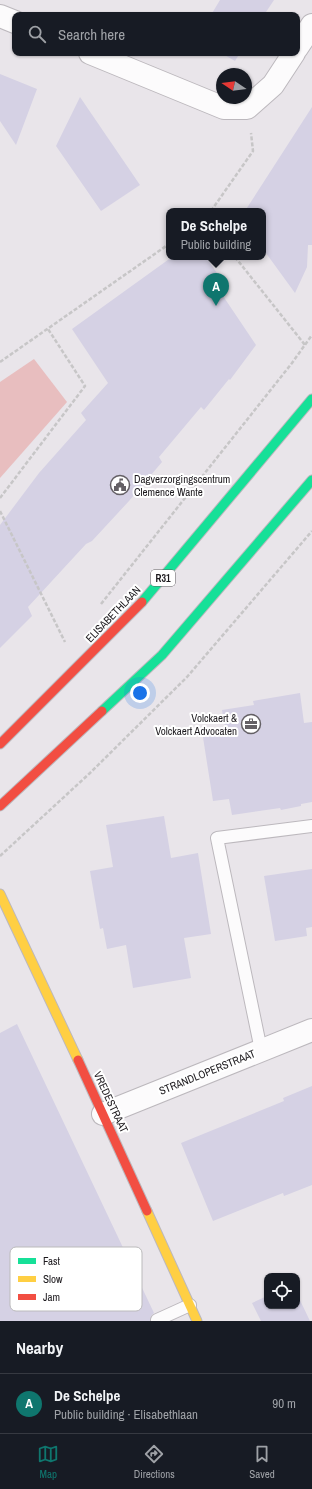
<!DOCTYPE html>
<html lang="en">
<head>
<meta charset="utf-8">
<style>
  :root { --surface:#171b24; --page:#20242c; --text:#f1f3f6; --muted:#9ea1a6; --line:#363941; --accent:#0f766e }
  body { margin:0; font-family:"Archivo Narrow",sans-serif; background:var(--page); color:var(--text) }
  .controls { position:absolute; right:12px; bottom:12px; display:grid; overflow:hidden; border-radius:8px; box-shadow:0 1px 3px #0004 }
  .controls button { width:36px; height:36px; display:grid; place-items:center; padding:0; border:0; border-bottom:1px solid var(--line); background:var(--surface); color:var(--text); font:20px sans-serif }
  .compass { position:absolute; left:216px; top:68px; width:36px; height:36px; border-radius:50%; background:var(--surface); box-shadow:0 1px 3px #0004; rotate:283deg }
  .you { position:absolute; left:140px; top:693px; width:14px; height:14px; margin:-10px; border:3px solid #fff; border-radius:50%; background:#1a73e8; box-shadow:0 0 0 6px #1a73e833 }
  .badge { display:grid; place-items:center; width:26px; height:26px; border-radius:50%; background:var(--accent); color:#fff; font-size:13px; font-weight:700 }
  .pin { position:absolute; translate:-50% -33px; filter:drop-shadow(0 1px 2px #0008) }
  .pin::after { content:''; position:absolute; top:21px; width:14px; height:12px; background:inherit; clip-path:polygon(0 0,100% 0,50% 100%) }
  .popup { position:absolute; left:166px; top:208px; width:100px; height:52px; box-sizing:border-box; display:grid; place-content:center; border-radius:8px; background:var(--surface); filter:drop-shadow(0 1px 3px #0005); font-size:13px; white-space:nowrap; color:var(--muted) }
  .popup b { font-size:15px; color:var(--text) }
  .popup::after { content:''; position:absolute; left:50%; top:100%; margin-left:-8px; border:8px solid transparent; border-top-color:var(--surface) }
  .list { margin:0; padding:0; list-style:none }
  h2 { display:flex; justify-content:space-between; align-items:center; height:52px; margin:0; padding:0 16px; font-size:17px }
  h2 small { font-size:13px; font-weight:400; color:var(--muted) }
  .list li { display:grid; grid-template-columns:26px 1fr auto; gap:12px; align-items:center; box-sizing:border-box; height:60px; padding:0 16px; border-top:1px solid var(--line) }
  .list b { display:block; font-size:15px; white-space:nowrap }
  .list p { margin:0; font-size:13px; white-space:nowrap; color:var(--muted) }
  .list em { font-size:13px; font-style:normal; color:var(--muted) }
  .icon { flex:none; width:22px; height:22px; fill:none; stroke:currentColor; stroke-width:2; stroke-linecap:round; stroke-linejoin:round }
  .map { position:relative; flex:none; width:312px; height:1321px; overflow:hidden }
  .search { position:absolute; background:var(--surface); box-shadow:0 1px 3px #0004; left:12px; right:12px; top:12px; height:44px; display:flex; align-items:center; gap:10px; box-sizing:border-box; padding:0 14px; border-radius:8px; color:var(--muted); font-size:15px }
  .sheet { height:112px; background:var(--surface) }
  nav { display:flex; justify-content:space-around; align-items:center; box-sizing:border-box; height:56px; border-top:1px solid var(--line); background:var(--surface); font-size:11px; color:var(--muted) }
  nav a { display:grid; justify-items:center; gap:2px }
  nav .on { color:var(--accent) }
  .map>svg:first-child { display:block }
  .green { fill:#e8bebf }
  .building { fill:#d5d1e4 }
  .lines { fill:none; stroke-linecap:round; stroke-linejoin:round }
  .lane-casing { stroke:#bcb8bd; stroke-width:14 }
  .street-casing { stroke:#bcb8bd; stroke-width:24 }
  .fast-casing { stroke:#bcb8bd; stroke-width:11 }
  .slow-casing { stroke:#bcb8bd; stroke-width:11 }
  .jam-casing { stroke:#bcb8bd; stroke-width:11 }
  .path { stroke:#c7c6c7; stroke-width:2.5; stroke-dasharray:4 2; stroke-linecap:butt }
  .lane { stroke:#fcfbfc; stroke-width:12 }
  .street { stroke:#fcfbfc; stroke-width:22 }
  .fast { stroke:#16e098; stroke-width:9 }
  .slow { stroke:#ffcf43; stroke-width:9 }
  .jam { stroke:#f24e42; stroke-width:9 }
  .labels { text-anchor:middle; stroke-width:4; stroke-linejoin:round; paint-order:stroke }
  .shield { fill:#fff; stroke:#605e61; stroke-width:1 }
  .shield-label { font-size:10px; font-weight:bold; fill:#1c191d }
  .poi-label { font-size:11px; fill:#1c191d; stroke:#fff; text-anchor:start }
  .street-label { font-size:11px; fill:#1c191d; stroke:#fff }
  .key { fill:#fff; stroke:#bbbabb; stroke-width:1 }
  .key-label { font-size:11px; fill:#1c191d }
</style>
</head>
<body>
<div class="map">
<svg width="312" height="1321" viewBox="0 0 312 1321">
  <rect width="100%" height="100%" fill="#e9e5ea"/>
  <!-- green -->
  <path class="green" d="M34 359 67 402 0 478V382Z"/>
  <!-- building -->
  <path class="building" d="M220 0H274L264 15H211Z
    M221 53H240L235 61Z
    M0 74 37 89 16 145 0 121Z
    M80 97 140 185 101 211 56 146Z
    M312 107V245H308L307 267 295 293 263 249V211H245Z
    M172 257H206L223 282 217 287 256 345 230 380 229 379 204 410 201 407 159 457 162 462 129 501 92 541 86 544 28 607 32 616 0 648V525L39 473 86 420 81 413 108 383 72 329Z
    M300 693 304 723 312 722V802L301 804V806L281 810 280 808 232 815 229 799 213 801 202 731 225 727 222 710 254 705 253 701Z
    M164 816 171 858 198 853 211 934 184 938 191 978 133 988 126 945 107 949 103 928 100 929 90 871 113 867 106 825Z
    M312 869V927L306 928 307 936 275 941 264 876Z
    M17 1024 154 1313 151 1316 150 1321H0V1033Z
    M312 1086V1185L284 1196 283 1193 213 1221 181 1143 284 1101 283 1098Z
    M297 1294 310 1321H261L252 1303 267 1296V1306H297Z"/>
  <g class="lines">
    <defs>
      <path id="lane" d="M261 1050 217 838 312 826
        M157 1320 190 1305"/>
      <path id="street" d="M0 16 15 22
        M297 48 312 25
        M90 53 224 108H247L273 85 294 53
        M103 1114 312 1030"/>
      <path id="fast" d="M142 602 312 399
        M102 711 162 655 312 480"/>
      <path id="slow" d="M0 894 78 1060
        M147 1211 197 1321"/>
      <path id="jam" d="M0 744 142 602
        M0 806 102 711
        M78 1060 147 1211"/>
    </defs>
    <!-- lane casing -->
    <use href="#lane" class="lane-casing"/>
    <!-- street casing -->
    <use href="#street" class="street-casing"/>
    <!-- fast casing -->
    <use href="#fast" class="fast-casing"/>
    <!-- slow casing -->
    <use href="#slow" class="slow-casing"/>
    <!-- jam casing -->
    <use href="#jam" class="jam-casing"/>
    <!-- path -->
    <path class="path" d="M211 211 253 151 251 133
      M235 257 305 345
      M0 362 169 244
      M0 498 85 386 48 329
      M0 511 65 642
      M101 604 292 363 312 335
      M0 856 90 773 187 677 312 531"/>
    <!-- lane -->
    <use href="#lane" class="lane"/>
    <!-- street -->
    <use href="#street" class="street"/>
    <!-- fast -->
    <use href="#fast" class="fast"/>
    <!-- slow -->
    <use href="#slow" class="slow"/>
    <!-- jam -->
    <use href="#jam" class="jam"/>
  </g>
  <!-- icons -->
  <defs>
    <symbol id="civic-ring" viewBox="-11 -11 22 22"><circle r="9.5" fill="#fff" stroke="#646065" stroke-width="1.5"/><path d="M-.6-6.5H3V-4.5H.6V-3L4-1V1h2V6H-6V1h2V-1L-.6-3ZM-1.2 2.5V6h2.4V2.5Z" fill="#646065"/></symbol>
    <symbol id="office-ring" viewBox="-11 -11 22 22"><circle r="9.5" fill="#fff" stroke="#646065" stroke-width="1.5"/><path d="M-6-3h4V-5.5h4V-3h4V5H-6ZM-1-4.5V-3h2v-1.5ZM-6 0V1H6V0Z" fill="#646065"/></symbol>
  </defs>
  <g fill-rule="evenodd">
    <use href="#civic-ring" x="109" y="474" width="22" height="22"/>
    <use href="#office-ring" x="240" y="713" width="22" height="22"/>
  </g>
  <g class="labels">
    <!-- shield labels -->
    <rect class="shield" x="151" y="570" width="24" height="16" rx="3"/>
    <g class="shield-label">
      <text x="163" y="582">R31</text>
    </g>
    <!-- poi labels -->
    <g class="poi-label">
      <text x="134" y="483">Dagverzorgingscentrum<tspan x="134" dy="13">Clemence Wante</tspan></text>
      <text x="237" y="722" text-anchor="end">Volckaert &amp;<tspan x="237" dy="13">Volckaert Advocaten</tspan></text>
    </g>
    <!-- street labels -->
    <g class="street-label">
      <text transform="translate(113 614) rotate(-46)" y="4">ELISABETHLAAN</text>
      <text transform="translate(207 1072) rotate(-22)" y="4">STRANDLOPERSTRAAT</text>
      <text transform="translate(111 1102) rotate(65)" y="4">VREDESTRAAT</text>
    </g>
  </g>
  <!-- legend -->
  <rect x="10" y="1247" width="132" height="64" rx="6" class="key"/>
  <rect x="18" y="1258" width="18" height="6" fill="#16e098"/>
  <rect x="18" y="1276" width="18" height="6" fill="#ffcf43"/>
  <rect x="18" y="1294" width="18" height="6" fill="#f24e42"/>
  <g class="key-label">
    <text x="43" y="1265">Fast</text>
    <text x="43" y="1283">Slow</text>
    <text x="43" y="1301">Jam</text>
  </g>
</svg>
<div class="controls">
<button><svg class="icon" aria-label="locate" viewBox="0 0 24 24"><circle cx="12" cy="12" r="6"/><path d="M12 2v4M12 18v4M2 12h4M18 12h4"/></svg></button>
</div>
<svg class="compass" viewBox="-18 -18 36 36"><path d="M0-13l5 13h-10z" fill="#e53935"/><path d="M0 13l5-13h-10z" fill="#9ea1a6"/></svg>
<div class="you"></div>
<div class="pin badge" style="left:216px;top:306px">A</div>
<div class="popup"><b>De Schelpe</b>Public building</div>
<div class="search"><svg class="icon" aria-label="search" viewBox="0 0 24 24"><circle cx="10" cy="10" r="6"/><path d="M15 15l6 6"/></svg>Search here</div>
</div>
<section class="sheet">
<h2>Nearby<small></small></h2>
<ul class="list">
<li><span class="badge">A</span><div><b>De Schelpe</b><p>Public building · Elisabethlaan</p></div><em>90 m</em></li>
</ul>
</section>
<nav>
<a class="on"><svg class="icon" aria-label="map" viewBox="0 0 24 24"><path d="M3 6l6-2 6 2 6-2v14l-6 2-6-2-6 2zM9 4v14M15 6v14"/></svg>Map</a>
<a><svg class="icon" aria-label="directions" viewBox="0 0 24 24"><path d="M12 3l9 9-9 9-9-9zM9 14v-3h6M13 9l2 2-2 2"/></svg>Directions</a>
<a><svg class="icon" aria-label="saved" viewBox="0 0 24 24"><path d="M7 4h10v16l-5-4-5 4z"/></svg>Saved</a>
</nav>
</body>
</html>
